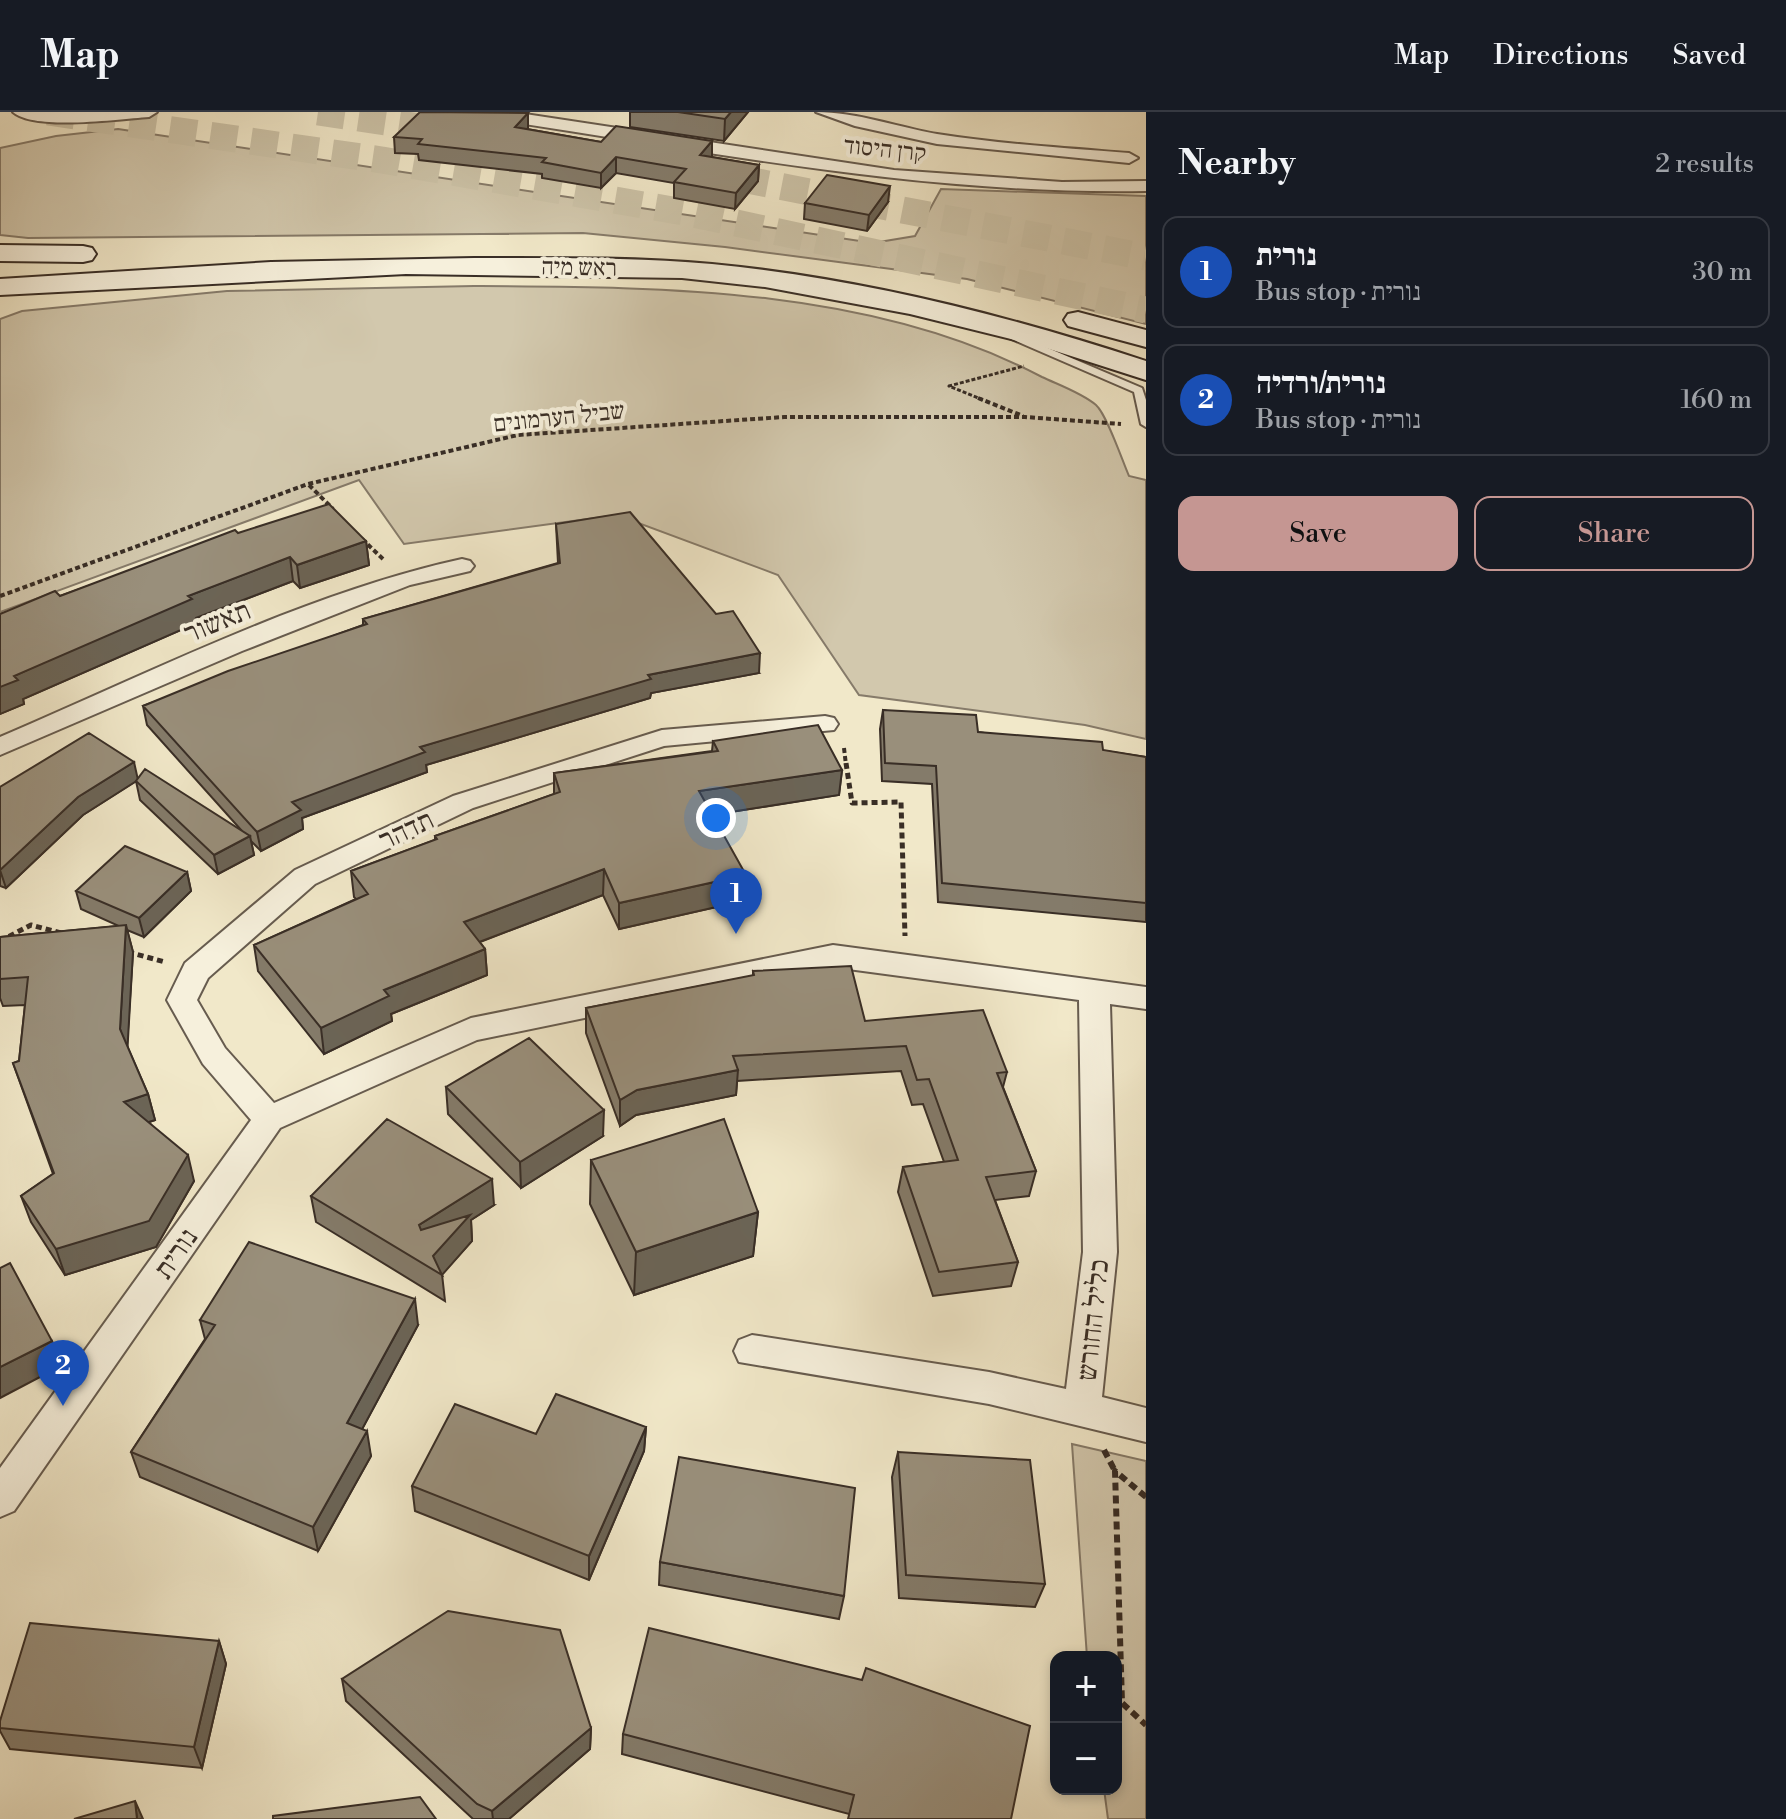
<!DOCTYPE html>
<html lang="en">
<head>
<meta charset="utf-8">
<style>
  :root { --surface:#171b24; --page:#242831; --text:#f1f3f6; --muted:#9ea1a6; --line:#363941; --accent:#c59692 }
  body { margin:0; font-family:"Libre Bodoni","Frank Ruhl Libre",serif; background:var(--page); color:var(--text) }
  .controls { position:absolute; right:24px; bottom:24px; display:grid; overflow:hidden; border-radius:16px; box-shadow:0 4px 12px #0003 }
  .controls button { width:72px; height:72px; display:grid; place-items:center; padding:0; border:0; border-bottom:2px solid var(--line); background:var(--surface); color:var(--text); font:40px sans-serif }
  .you { position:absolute; left:716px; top:706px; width:28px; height:28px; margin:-20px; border:6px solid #fff; border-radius:50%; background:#1a73e8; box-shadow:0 0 0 12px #1a73e833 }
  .badge { display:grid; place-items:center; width:52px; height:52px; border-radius:50%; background:var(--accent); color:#fff; font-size:26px; font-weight:700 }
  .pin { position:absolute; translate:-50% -66px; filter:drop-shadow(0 2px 4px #0008) }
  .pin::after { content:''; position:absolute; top:42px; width:28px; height:24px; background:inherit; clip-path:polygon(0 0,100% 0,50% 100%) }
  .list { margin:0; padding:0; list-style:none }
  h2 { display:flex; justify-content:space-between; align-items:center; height:104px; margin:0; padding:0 32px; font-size:34px }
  h2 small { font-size:26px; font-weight:400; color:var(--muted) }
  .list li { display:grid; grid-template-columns:52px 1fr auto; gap:24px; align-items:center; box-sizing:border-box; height:112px; margin:0 16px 16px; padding:0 16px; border:2px solid var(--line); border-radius:16px }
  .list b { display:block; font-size:30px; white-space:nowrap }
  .list p { margin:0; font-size:26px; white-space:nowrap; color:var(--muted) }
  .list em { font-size:26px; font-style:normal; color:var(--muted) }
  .actions { display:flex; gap:16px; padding:24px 32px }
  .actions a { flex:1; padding:18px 0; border:2px solid var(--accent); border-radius:16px; text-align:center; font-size:28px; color:var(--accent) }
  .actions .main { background:var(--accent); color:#111 }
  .map { position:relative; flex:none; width:1146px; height:1707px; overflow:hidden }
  header { display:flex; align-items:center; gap:48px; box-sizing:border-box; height:112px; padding:0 40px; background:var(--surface); border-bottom:2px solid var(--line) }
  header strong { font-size:38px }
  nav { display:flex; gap:44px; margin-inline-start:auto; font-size:28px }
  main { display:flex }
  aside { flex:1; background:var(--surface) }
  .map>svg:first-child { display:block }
  .green { fill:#d2c8ad; stroke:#867b6a; stroke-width:2 }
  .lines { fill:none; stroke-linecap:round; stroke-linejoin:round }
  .highway-tunnel { stroke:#ccc3a8; stroke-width:27; stroke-dasharray:27 14; stroke-linecap:butt }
  .lane-casing { stroke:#675c4f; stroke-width:4 }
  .street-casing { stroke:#675c4f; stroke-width:4 }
  .secondary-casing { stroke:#392e26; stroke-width:4 }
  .path-far3 { stroke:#392e26; stroke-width:3; stroke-dasharray:4 2; stroke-linecap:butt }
  .path-far2 { stroke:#392e26; stroke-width:4; stroke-dasharray:5 3; stroke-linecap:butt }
  .path-far1 { stroke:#392e26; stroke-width:5; stroke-dasharray:6 4; stroke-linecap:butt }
  .path { stroke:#392e26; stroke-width:6; stroke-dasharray:8 5; stroke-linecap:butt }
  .lane { fill:#f6f0dc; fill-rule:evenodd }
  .street { fill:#f6f0dc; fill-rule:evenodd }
  .secondary { fill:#f6f0dc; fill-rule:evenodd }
  .wall { fill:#847b6a; stroke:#392e26; stroke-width:2 }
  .shaded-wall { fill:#6b6456; stroke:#392e26; stroke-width:2 }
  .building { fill:#998f7b; stroke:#392e26; stroke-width:2 }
  .labels { text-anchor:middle; stroke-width:8; stroke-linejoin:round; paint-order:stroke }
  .far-street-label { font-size:24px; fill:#392e26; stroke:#f6f0dc }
  .street-label { font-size:28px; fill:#392e26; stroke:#f6f0dc }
</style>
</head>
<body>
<header>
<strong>Map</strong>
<nav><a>Map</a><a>Directions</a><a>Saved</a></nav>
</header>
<main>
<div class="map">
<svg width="1146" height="1707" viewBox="0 0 1146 1707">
  <rect width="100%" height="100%" fill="#f1e8c9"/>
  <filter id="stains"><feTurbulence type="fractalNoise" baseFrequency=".0025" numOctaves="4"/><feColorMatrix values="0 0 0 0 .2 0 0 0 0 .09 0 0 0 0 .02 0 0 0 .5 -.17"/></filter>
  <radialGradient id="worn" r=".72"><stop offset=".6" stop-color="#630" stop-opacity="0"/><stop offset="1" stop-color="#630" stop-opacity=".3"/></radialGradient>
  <!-- green -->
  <path class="green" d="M118 17 873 131 915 124 941 77 1146 84V212L967 167 725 135 583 121 28 126 0 123V36L56 24Z
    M474 174C662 175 872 175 1042 265 1059 273 1082 281 1096 293 1107 303 1122 348 1129 364L1146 368V627L1085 613 859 583 778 463 617 403 404 432 359 368 0 500V207L22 199 227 179Z
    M1072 1332 1146 1349V1707H1108L1104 1677H1116V1545H1087Z"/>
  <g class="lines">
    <!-- highway-tunnel -->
    <path class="highway-tunnel" d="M48 0 382 48 684 100 1146 198
      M318 0 467 22
      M701 59 1146 145"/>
    <defs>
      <path id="lane" d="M1010 220 1142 276 1146 288V315L1141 312 1134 280 1007 225V221Z"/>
      <path id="street" d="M13 0H157L149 5C120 7 34 19 13 0Z
        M470 0H512L894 58 1062 70 1146 69V79C917 83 703 38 478 5Z
        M816 0C857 0 897 15 937 22 1001 32 1065 36 1129 41L1138 46 1129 51 937 32 855 14Z
        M462 447 470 449 474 454 470 459 410 473 242 539 0 643V625C148 562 306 481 462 447Z
        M825 604 834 606 838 612 834 618 664 634 473 696 315 772 208 866 197 888 225 936 274 991 471 906 833 833 1146 875V897L1110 892 1117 1140 1102 1285 1146 1296V1330L989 1292 739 1250 734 1239 739 1228 752 1223 989 1260 1066 1277 1083 1140 1079 888 833 855 477 928 280 1016 14 1399 0 1405V1356L251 1008 203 952 167 888 185 851 295 758 453 684 662 618Z"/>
      <path id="secondary" d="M0 133 83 134 92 136 96 142 92 148 83 150 0 149Z
        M474 146C553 146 633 145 712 152 859 166 1007 203 1146 249V268L1043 235 910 202 765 175 682 166 406 162 0 183V167L271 150Z
        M1078 200 1146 218V235L1068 214 1064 208 1068 202Z"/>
    </defs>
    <!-- lane casing -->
    <use href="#lane" class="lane-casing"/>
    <!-- street casing -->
    <use href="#street" class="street-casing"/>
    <!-- secondary casing -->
    <use href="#secondary" class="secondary-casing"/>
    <!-- path-far3 -->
    <path class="path-far3" d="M983 288 949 274 1024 254"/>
    <!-- path-far2 -->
    <path class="path-far2" d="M978 286 1023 304
      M309 373 333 397
      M362 427 384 448
      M0 484 308 372 518 323 784 305H1025L1121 312
      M844 636 846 653"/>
    <!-- path-far1 -->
    <path class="path-far1" d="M846 651 852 691 901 690 905 824
      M0 829 31 813 61 821
      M128 840 165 850"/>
    <!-- path -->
    <path class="path" d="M1104 1338 1115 1359
      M1146 1385 1115 1359 1122 1591 1146 1613"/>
    <!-- lane -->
    <use href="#lane" class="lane"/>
    <!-- street -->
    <use href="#street" class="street"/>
    <!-- secondary -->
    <use href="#secondary" class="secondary"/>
  </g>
  <!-- wall -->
  <path class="wall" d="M630 0H748L724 29 630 15Z
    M528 1 527 17 601 30 712 29 711 45 759 53 758 69 735 97 674 86V71L616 61 601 76 542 66V62L419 48 418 42 395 41 394 25Z
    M888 90 867 119 804 107 805 91Z
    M556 412 759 561 651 581 650 586 426 653 427 660 302 706 303 717 261 739 251 729 254 743 218 762 140 688 136 669 83 703 6 776 0 774V675L138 667 242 719 147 613 143 594 363 513V507L558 451Z
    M238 421 366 429 369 453 300 476 293 469 196 506 197 511 23 587 24 592 0 602V502L60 484Z
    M883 598 978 620 1146 645V810L938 790 932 672 882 669 880 617Z
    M713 629 842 658 839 683 712 703 743 789 619 817 603 783 480 830 485 837 487 863 391 902 392 909 324 942 258 859 254 833 356 787 354 785 351 759 435 728V724L554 682V661L712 639Z
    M187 760 191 779 144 825 127 818 133 840 127 934 148 982 155 1008 149 1010 194 1069 156 1135 65 1163 31 1110 21 1084 53 1062 13 951 19 949 25 893 3 894 0 886V825L119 814 81 797 76 779Z
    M753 859 865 909 1007 960 1003 975 1036 1059 1029 1084 995 1088 1018 1150 1011 1174 933 1184 898 1080 903 1055 944 1050 923 992 912 993 901 959 737 969 736 983 636 1003 620 1014 586 921V896L753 864Z
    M446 975 603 1024 521 1076 448 1002Z
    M591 1048 758 1100 753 1144 634 1183 590 1092Z
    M311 1084 494 1093 471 1108 472 1129 442 1162 445 1189 316 1110Z
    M200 1208 418 1213 362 1317 371 1344 318 1439 140 1365 131 1340 205 1227Z
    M646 1315 644 1339 589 1468 415 1399 412 1374 536 1322Z
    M898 1340 1045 1472 1035 1495 899 1486 892 1365Z
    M660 1450 844 1484 839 1507 659 1473Z
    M219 1529 226 1552 202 1656 10 1637 0 1619V1609Z
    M342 1567 591 1616 590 1637 509 1707H473L346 1589Z
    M1030 1614 849 1702 622 1642 623 1622Z"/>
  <!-- shaded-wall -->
  <path class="shaded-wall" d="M731 0H748L724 29 725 7Z
    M528 1V16L516 30 515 15Z
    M712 29V44L700 59V43Z
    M616 45V61L601 76V61Z
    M759 53 758 69 735 97 736 81Z
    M890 74 888 90 867 119 869 103Z
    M366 429 369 453 300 476 297 453Z
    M290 445 293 469 196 506 197 511 23 587 24 592 0 602V575L14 564 188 484Z
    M760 541 759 561 651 581 650 586 426 653 427 660 302 706 303 717 261 739 257 720 292 690 420 635 648 563Z
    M134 650 138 668 83 703 6 776 0 758 78 685Z
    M842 658 839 683 698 705 699 679Z
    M250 724 254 743 218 762 214 743Z
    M604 757 603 783 466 835 464 810Z
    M187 760 191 779 144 825 139 806Z
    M746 763 743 789 619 817V791Z
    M126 813 133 840 127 944 120 917Z
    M485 837 487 863 391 902 392 909 324 942 321 916 384 878Z
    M738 958 736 983 636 1003 620 1014V988L637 978Z
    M148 982 155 1008 131 1016 124 990Z
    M604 998 603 1024 521 1076 520 1050Z
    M188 1043 194 1069 156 1135 65 1163 56 1137Z
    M492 1067 494 1093 471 1108 472 1129 442 1163 421 1139 419 1113Z
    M758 1100 753 1144 634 1183 636 1140Z
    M415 1187 418 1213 352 1336 347 1311Z
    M52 1229 61 1254 0 1286V1255Z
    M646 1315 644 1339 589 1468V1444Z
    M367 1319 371 1344 318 1439 313 1415Z
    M219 1529 226 1552 202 1656 194 1635Z
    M591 1616 590 1637 509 1707H493L492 1699Z
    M135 1689 143 1707H137Z"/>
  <!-- building -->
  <path class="building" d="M420 0 528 1 515 15 601 30 616 14 712 29 700 43 759 53 736 81 674 70 686 57 616 45 601 61 542 50 546 46 418 32 422 27 394 25Z
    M678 0H731L725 7Z
    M827 63 890 74 869 103 805 91Z
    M329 392 366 429 297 453 290 445 188 484 192 487 14 564 18 568 0 575V502L55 479 60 484 235 418 238 421Z
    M630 400 716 502 733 499 760 541 648 563 651 567 420 635 425 640 292 690 301 698 257 720 143 594 228 559 367 512 363 507 560 451 556 412Z
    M883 598 976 603 978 620 1102 630 1103 638 1146 645V791L942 771 936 654 885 651Z
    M818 613 842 658 699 679 746 763 619 791 604 757 464 810 485 837 384 878 389 884 321 916 254 833 368 782 351 759 437 727 435 724 560 680 554 661 718 639 713 629Z
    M89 621 134 650 78 685 0 758V675Z
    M145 657 250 724 214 743 136 669Z
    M125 734 187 760 139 806 76 779Z
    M126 813 120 917 148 982 124 990 188 1043 149 1109 56 1137 21 1084 54 1061 13 951 19 949 28 865 0 867V825Z
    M851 854 865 909 983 898 1007 960 997 961 1036 1059 986 1065 1018 1150 939 1160 903 1055 958 1048 929 967 917 968 906 934 733 944 738 958 637 978 620 988 586 896 754 863 753 859Z
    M529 926 604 998 520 1050 446 975Z
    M387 1007 492 1067 419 1113 421 1118 470 1103 433 1144 442 1163 311 1084Z
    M724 1007 758 1100 636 1140 591 1048Z
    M249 1130 415 1187 347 1311 367 1319 313 1415 131 1340 215 1213 200 1208Z
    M10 1151 52 1229 0 1255V1156Z
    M556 1282 646 1315 589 1444 412 1374 455 1292 536 1322Z
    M898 1340 1030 1348 1045 1472 906 1463Z
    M679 1345 855 1376 844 1484 660 1450Z
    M448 1499 560 1518 591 1616 492 1699 477 1692 342 1567Z
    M30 1511 219 1529 194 1635 0 1616V1609Z
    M649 1516 862 1568 866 1556 1030 1614 1011 1707H848L854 1683 623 1622Z
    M420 1685 436 1707H273V1704Z
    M135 1689 137 1707H74Z"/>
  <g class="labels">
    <!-- far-street labels -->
    <g class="far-street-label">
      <text transform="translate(885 37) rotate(6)" y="8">קרן היסוד</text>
      <text transform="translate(579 155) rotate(1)" y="8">ראש מיה</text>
      <text transform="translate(559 305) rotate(-6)" y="8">שביל הערמונים</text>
    </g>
    <!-- street labels -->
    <g class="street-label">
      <text transform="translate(217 509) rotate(-22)" y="10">תאשור</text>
      <text transform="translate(406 717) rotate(-25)" y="10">תדהר</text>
      <text transform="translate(175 1141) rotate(-55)" y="10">נורית</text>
      <text transform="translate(1092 1208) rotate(-84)" y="10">כליל החורש</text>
    </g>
  </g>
  <rect width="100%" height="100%" filter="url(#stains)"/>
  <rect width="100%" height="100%" fill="url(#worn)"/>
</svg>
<div class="controls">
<button>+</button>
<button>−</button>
</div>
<div class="you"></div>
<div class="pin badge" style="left:736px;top:822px;background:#1a4fb4">1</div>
<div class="pin badge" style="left:63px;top:1294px;background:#1a4fb4">2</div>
</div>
<aside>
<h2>Nearby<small>2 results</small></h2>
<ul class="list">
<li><span class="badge" style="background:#1a4fb4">1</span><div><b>נורית</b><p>Bus stop · נורית</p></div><em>30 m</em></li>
<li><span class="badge" style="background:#1a4fb4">2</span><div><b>נורית/ורדיה</b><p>Bus stop · נורית</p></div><em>160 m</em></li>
</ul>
<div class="actions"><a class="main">Save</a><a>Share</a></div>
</aside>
</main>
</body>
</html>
